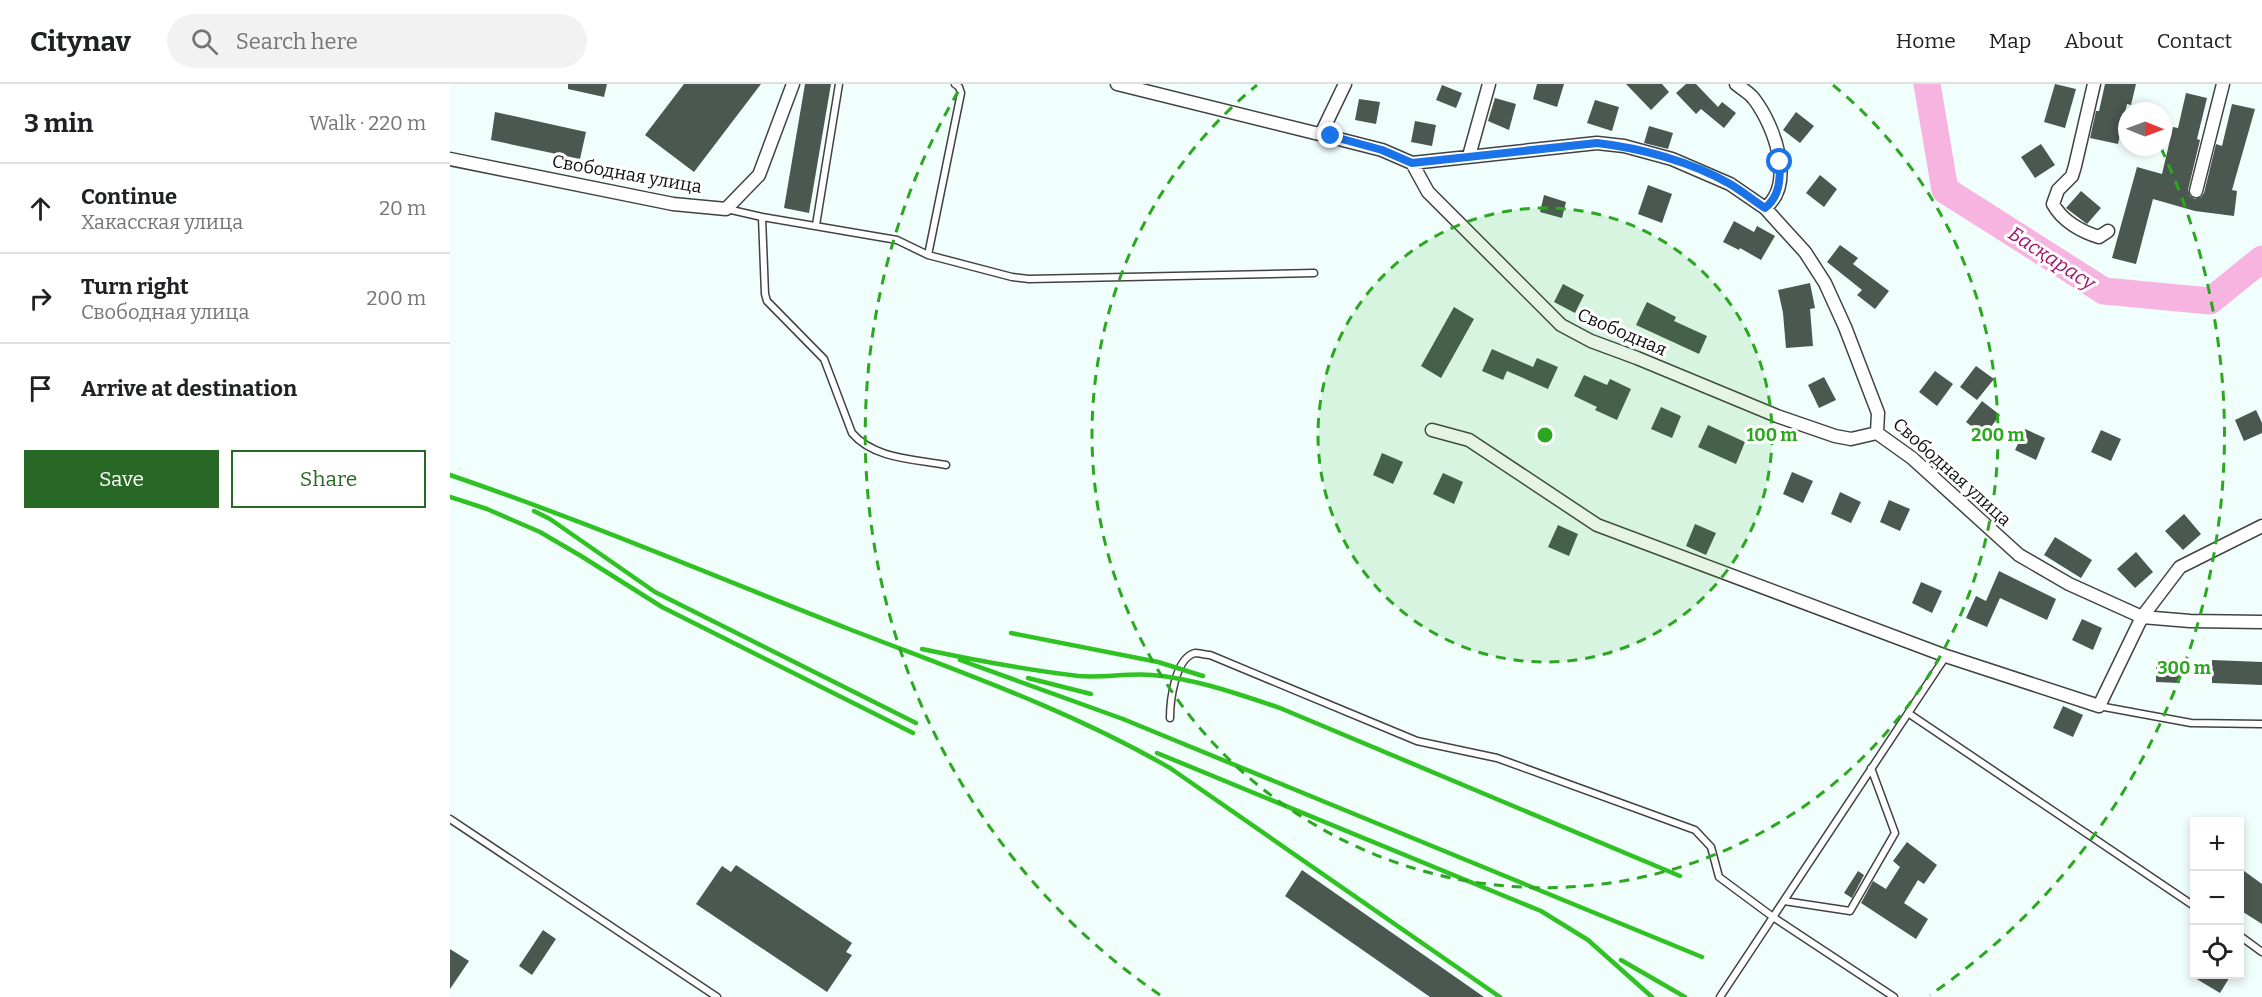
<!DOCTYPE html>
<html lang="en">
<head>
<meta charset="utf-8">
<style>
  :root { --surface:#fff; --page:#f2f2f2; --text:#202124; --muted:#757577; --line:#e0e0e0; --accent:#276924 }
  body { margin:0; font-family:Bitter,serif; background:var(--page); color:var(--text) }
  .controls { position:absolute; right:18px; bottom:18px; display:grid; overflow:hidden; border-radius:0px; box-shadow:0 3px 9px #0003 }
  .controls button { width:54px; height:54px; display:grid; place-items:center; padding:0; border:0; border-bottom:2px solid var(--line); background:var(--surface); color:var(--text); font:30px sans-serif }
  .compass { position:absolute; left:1668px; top:18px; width:54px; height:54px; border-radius:50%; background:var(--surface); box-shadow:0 3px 9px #0003; rotate:91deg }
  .stop { position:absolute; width:18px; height:18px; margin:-14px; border:4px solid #1a73e8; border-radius:50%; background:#fff }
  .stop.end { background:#1a73e8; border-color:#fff; box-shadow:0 2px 6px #0008 }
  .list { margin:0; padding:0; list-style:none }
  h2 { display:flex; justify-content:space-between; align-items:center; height:78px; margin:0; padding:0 24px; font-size:26px }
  h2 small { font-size:20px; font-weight:400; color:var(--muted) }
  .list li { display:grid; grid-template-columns:39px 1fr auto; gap:18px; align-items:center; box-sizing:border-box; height:90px; padding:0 24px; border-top:2px solid var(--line) }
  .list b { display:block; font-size:22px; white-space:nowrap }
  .list p { margin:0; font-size:20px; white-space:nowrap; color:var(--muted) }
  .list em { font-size:20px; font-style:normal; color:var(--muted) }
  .actions { display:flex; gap:12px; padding:18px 24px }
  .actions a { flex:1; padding:14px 0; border:2px solid var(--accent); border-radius:0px; text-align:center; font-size:21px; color:var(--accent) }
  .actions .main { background:var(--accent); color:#fff }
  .icon { flex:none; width:33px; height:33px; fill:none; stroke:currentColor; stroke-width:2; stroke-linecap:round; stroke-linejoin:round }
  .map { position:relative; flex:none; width:1812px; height:913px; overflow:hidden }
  header { display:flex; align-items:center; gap:36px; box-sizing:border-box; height:84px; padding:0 30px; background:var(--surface); border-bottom:2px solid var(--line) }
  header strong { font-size:28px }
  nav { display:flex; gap:33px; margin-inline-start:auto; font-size:21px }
  .search { width:420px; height:54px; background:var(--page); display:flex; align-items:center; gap:15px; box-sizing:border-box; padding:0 21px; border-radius:33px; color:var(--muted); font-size:22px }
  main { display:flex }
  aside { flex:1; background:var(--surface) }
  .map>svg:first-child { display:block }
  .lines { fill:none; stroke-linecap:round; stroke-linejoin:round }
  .river { stroke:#f7b4e0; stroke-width:27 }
  .building { fill:#4b584f }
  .lane-casing { stroke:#424242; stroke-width:9 }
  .street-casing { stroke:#424242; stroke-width:15 }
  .lane { stroke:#fff; stroke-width:6 }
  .street { stroke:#fff; stroke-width:12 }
  .rail { stroke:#30c223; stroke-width:4.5 }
  .route { stroke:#1a73e8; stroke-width:8 }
  .ring { fill:none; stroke:#2ba720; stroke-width:3; stroke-dasharray:10 8 }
  .labels { text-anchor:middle; stroke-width:6; stroke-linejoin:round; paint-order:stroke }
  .street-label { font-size:18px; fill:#0f0f0f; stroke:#fff }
  .water-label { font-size:20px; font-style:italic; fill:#a4146a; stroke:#fff }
  .centre { fill:#2ba720; stroke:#fff; stroke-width:3 }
  .ring-label { font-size:18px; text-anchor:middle; font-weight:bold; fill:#2ba720; stroke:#fff; stroke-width:6; stroke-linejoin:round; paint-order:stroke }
</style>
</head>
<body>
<header>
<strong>Citynav</strong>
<div class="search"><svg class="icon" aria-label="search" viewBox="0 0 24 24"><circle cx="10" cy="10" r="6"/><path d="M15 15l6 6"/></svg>Search here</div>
<nav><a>Home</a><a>Map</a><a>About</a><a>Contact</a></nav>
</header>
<main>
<aside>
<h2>3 min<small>Walk · 220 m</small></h2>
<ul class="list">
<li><svg class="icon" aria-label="ahead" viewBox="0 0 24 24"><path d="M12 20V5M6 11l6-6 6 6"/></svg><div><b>Continue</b><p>Хакасская улица</p></div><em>20 m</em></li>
<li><svg class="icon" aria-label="right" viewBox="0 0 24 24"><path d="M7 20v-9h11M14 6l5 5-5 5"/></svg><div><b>Turn right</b><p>Свободная улица</p></div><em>200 m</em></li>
<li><svg class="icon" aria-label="arrive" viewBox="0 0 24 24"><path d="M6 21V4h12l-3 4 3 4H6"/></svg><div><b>Arrive at destination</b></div></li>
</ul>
<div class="actions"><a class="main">Save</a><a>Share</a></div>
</aside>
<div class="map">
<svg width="1812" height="913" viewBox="0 0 1812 913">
  <rect width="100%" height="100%" fill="#f0fffc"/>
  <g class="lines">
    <!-- river -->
    <path class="river" d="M1477 0 1495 106 1654 207 1760 217 1812 175"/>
  </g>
  <!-- building -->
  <path class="building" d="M118 0H157L154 13 118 5Z
    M234 0H311L244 88 195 51Z
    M355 0H381L359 129 334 124Z
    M1087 0H1114L1107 23 1083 15Z
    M1176 0H1212L1219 8 1201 26Z
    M1236 0H1246L1268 23 1272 18 1286 29 1274 44 1251 25 1246 30 1226 9Z
    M1605 0 1626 5 1615 44 1594 38Z
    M1655 0H1686L1681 21 1677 20 1668 60 1640 54 1646 27H1649Z
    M992 1 1012 9 1006 24 986 16Z
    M1736 9 1757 14 1747 55 1750 56 1738 106 1740 112 1745 115 1751 113 1754 109 1766 60 1772 62 1782 20 1805 25 1782 106 1787 107 1784 132 1745 127 1703 115 1686 180 1662 174 1687 83 1712 90 1723 43 1728 44Z
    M1045 14 1066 20 1059 46 1038 37Z
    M909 15 930 18 926 40 905 36Z
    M1145 16 1169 23 1162 47 1137 39Z
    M45 28 136 48 130 75 41 56Z
    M1346 28 1364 42 1350 59 1333 46Z
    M965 37 986 41 982 62 961 58Z
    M1199 42 1223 49 1218 65 1194 59Z
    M1591 60 1605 81 1585 94 1571 73Z
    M1370 91 1387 105 1374 123 1356 109Z
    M1198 101 1222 110 1212 139 1188 130Z
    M1631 107 1651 124 1637 140 1616 124Z
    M1094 111 1116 118 1112 134 1090 128Z
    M1284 137 1304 148 1307 142 1325 152 1311 176 1290 164 1289 166 1273 158Z
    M1390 161 1408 174 1403 180 1439 207 1425 225 1407 211 1412 206 1377 178Z
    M1360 199 1365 224 1360 225 1363 262 1336 264 1333 229 1328 206Z
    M1113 200 1134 211 1125 229 1104 218Z
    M1197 218 1226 233 1224 237 1257 252 1249 270 1186 241Z
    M1004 223 1024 235 991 294 971 282Z
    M1042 265 1083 283 1087 274 1108 283 1098 305 1057 287 1053 296 1032 287Z
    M1526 282 1544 295 1527 316 1510 303Z
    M1485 287 1503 300 1487 322 1469 308Z
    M1134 291 1157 301 1160 295 1181 305 1167 336 1145 326 1147 323 1124 312Z
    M1374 293 1386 316 1369 324 1358 301Z
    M1532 317 1550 331 1534 352 1516 338Z
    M1211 323 1231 332 1222 354 1201 345Z
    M1806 326 1812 339V349L1794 357 1785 336Z
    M1258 341 1295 358 1286 380 1248 363Z
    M1575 345 1595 354 1586 376 1565 366Z
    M1651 346 1671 355 1661 377 1641 368Z
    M932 369 953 378 943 400 923 391Z
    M1342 388 1363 397 1353 419 1333 410Z
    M993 389 1013 398 1004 420 983 410Z
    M1390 408 1411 418 1401 439 1381 430Z
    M1439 416 1460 425 1450 447 1430 438Z
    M1734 430 1751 450 1733 466 1715 447Z
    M1245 440 1266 449 1256 471 1236 462Z
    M1108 441 1128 450 1119 472 1098 463Z
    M1605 453 1642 476 1631 494 1594 471Z
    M1686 468 1703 488 1685 504 1667 485Z
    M1549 487 1606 515 1597 536 1550 514 1537 543 1516 534 1526 512 1536 517Z
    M1471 498 1492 507 1482 529 1462 519Z
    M1632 535 1652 544 1643 566 1622 556Z
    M1706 575 1730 576V599L1706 598Z
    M1762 576 1812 578V601L1762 599Z
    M1613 622 1633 631 1623 653 1603 644Z
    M1457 758 1487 781 1474 800 1468 796 1454 819 1478 835 1466 855 1411 819 1423 797 1436 805 1450 783 1443 777Z
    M286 781 402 859 396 868 402 871 377 908 246 820 272 782 281 788Z
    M1790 784 1812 800V840L1790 826Z
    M852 786 1034 913H980L835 812Z
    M1408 787 1414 791 1402 814 1394 809Z
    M93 846 106 855 82 891 69 882Z
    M0 865 19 877 0 905Z
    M1740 891H1781L1770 909Z"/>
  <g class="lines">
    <defs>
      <path id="lane" d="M277 125 312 133 447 156 478 171 562 193 579 195 864 189
        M312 133 315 210 317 217 374 275 402 349C424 375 464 375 496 381
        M366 141 389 0
        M478 171 511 9 509 3 505 0
        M1649 622 1741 639 1812 640
        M1458 629 1744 822
        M720 634C720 617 725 574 745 569 749 569 756 571 760 571L967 657 1047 674 1245 746 1261 763 1269 793 1323 833 1444 913
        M0 735 267 913
        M1334 817 1400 827 1445 749 1421 684
        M1790 852 1812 868
        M1270 913 1496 572"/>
      <path id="street" d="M667 0 881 53 932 66 962 79 1147 59 1174 62 1222 75 1280 100 1315 124 1355 168 1375 199 1395 243 1428 329 1427 349
        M1286 0C1292 5 1300 9 1304 15 1324 41 1346 100 1315 124
        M1644 0 1625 82 1622 92 1608 106 1603 120C1612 137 1632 148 1649 153L1658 147
        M871 50 895 0
        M1019 72 1039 0
        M0 75 223 120 276 125 309 91 343 0
        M962 79 978 108 1111 241 1141 257 1187 274 1327 332 1385 352 1401 355 1427 349
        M1746 107 1773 0
        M982 346 1019 356 1147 441 1496 572 1649 622 1692 533 1730 483 1812 442
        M1427 349 1462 374 1569 471 1619 500 1692 533 1740 537 1812 538"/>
    </defs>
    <!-- lane casing -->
    <use href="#lane" class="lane-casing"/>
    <!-- street casing -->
    <use href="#street" class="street-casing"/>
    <!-- lane -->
    <use href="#lane" class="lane"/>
    <!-- street -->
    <use href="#street" class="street"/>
    <!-- rail -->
    <path class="rail" d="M0 391C135 437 266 493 399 545 507 587 618 625 720 684L1050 913
      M0 413 37 425 90 448 131 472 212 523 463 649
      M84 427 100 435 205 508 466 639
      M561 549 708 578 753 592
      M472 565C524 576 576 586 629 592 653 594 678 589 702 591 747 595 788 610 830 624L1230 792
      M510 576 673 635 1252 873
      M578 594 641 610
      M707 669 1091 827 1138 856 1202 913
      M1171 876 1235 913"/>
  </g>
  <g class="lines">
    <!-- route -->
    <path class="route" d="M881 52 932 66 962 79 1147 59C1191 64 1242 78 1280 100 1292 107 1303 116 1315 124 1330 112 1330 96 1330 78"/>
  </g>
  <!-- distance rings -->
  <circle cx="1095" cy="351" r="227" fill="#2ba720" fill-opacity=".12"/>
  <g class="ring">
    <circle cx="1095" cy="351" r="227"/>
    <path d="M1383 1A453 453 0 1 1 807 1"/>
    <path d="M710 911A680 680 0 0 1 512 1M1711 64A680 680 0 0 1 1480 911"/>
  </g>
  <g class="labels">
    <!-- street labels -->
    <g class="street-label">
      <text transform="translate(177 90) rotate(10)" y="6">Свободная улица</text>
      <text transform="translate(1172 248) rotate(23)" y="6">Свободная</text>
      <text transform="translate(1502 388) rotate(42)" y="6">Свободная улица</text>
    </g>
    <!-- water labels -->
    <g class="water-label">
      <text transform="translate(1602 174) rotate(33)" y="7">Басқарасу</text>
    </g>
  </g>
  <circle cx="1095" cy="351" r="9" class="centre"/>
  <g class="ring-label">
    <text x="1322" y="357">100 m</text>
    <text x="1548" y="357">200 m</text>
    <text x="1734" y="590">300 m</text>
  </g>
</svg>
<div class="controls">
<button>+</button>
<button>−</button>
<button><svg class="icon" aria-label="locate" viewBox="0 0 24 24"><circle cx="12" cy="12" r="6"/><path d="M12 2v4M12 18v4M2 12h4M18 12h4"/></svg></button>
</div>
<svg class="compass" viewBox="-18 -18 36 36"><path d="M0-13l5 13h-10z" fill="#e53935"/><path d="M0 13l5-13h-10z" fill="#757577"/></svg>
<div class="stop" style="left:1330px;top:78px"></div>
<div class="stop end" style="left:881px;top:52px"></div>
</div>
</main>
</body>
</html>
